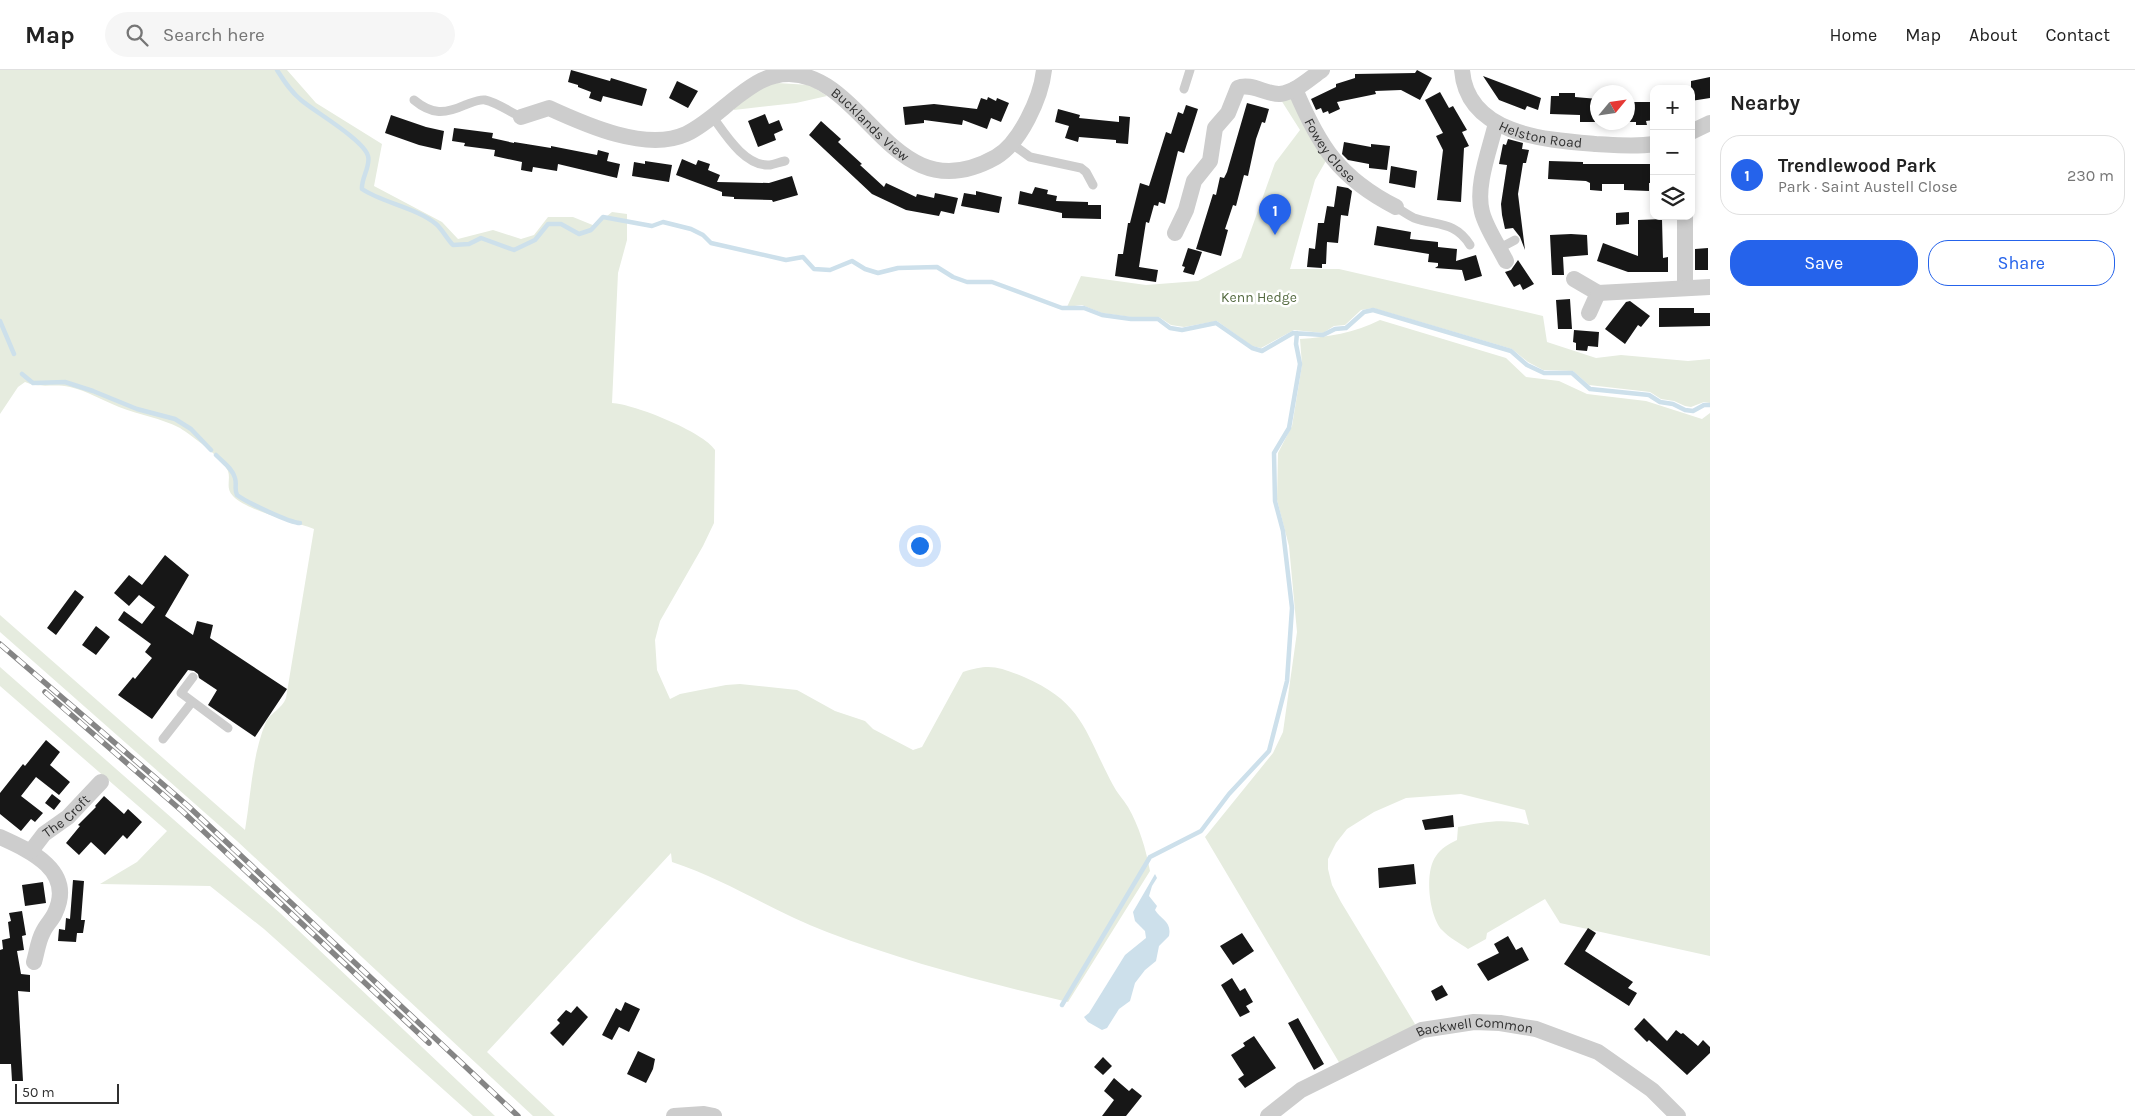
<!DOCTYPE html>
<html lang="en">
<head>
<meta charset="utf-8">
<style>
  :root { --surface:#fff; --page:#f6f6f6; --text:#222; --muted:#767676; --line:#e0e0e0; --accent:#2563eb }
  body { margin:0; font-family:Karla,sans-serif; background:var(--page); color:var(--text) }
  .controls { position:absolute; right:15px; top:15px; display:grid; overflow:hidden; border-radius:10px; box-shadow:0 2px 8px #0003 }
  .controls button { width:45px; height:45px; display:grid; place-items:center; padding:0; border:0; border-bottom:1px solid var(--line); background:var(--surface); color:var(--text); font:25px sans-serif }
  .compass { position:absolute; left:1590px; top:15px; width:45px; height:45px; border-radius:50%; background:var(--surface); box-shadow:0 2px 8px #0003; rotate:61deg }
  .scale { position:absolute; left:15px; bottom:12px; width:104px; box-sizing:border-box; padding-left:5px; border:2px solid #303030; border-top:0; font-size:14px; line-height:18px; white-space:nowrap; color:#303030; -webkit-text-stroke:4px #fff; paint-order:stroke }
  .you { position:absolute; left:919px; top:475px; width:18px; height:18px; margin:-12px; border:4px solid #fff; border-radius:50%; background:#1a73e8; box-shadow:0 0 0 8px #1a73e833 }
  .badge { display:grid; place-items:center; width:32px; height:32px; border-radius:50%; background:var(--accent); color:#fff; font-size:16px; font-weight:700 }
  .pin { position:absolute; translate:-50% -41px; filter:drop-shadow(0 1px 2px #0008) }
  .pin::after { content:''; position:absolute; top:26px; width:18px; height:15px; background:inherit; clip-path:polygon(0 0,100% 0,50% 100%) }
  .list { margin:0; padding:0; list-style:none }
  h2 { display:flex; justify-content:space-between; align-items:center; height:65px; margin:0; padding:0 20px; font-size:21px }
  h2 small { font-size:16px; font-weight:400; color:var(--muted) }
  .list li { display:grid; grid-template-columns:32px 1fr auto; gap:15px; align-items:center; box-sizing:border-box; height:80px; margin:0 10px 10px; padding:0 10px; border:1px solid var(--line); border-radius:20px }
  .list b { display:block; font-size:19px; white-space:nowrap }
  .list p { margin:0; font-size:16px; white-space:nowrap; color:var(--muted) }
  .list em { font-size:16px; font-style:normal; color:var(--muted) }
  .actions { display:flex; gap:10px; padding:15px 20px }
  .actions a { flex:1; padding:11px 0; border:1px solid var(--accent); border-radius:20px; text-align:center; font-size:18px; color:var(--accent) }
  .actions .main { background:var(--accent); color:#fff }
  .icon { flex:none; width:28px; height:28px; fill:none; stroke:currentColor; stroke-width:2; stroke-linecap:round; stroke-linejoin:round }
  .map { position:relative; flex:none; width:1710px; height:1046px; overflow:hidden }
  header { display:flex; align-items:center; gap:30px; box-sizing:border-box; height:70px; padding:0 25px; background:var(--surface); border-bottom:1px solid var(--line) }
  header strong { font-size:24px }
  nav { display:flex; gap:28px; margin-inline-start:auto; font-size:18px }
  .search { width:350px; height:45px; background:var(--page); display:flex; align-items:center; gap:12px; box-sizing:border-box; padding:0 18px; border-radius:28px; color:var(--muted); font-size:19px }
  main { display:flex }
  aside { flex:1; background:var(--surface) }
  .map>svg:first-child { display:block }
  .green { fill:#e6ecdf }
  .water { fill:#cde0eb }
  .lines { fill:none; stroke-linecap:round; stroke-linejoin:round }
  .stream { stroke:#cde0eb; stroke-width:4.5 }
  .building { fill:#171717 }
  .lane { stroke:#cdcdcd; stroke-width:9 }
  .street { stroke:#cdcdcd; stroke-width:16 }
  .rail-casing { stroke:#858585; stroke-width:5.5 }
  .rail { stroke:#fff; stroke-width:4; stroke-dasharray:11; stroke-linecap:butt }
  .labels { text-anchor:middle; stroke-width:5; stroke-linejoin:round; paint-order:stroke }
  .street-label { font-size:14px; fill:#303030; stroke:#fff }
  .park-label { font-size:14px; fill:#546a40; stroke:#fff }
</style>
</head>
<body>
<header>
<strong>Map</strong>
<div class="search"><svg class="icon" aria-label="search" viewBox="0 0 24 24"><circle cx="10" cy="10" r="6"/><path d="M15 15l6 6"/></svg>Search here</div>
<nav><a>Home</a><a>Map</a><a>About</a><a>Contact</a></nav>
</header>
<main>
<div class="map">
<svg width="1710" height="1046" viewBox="0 0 1710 1046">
  <rect width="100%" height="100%" fill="#fff"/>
  <!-- green -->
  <path class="green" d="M0 0H287L316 33 382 74 374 116 442 152 458 169 493 160 521 169 534 165 548 147H573L595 156 612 142 627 144V170L618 203 612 333C634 334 704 362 715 380L714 453 703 476 660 551 655 570 657 600 670 629 680 624 726 615 740 614 797 620 835 641 865 651 873 659 913 680 922 677 963 602C990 593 999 597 1024 607 1084 633 1085 663 1113 715 1117 723 1123 729 1128 737 1139 756 1146 779 1150 801L1068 932C987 913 906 892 827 862 774 842 727 810 672 792L671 783 487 982 555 1046H533L237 771 0 562V545L245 760C251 725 252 685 266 652 271 642 282 639 286 628L314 459C293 451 247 441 233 426 225 418 231 410 228 401 223 388 192 366 180 358 161 348 139 345 119 337 102 330 87 321 70 317 53 313 42 319 25 312L18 317 0 344Z
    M777 13 810 15 827 26 796 33 734 40V38L762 17Z
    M1295 23 1327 89 1315 110 1290 199H1339L1543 246 1547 272 1596 288 1621 285 1688 291 1710 289V333L1704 332 1691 337 1685 336 1674 331 1661 329 1650 322 1589 315 1573 301 1543 300 1528 292 1512 279 1373 238 1361 240 1345 255 1334 256 1323 263 1294 260 1261 278 1252 276 1217 251 1184 257 1171 255 1159 247H1131L1102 243 1082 235 1067 237 1081 206 1146 215 1198 211 1241 188 1275 93 1300 60 1281 30Z
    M1380 250 1506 288 1526 307 1559 311 1587 324 1646 331 1702 349 1710 343V886L1560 853 1545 829 1487 863 1486 869 1468 879C1460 873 1449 868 1442 860 1429 846 1424 802 1436 786 1441 778 1449 774 1457 770L1458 757C1484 752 1504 748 1529 755L1525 740 1461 724 1406 728 1374 742 1347 759 1336 773 1328 789V799L1332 815 1341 832 1415 954 1411 959 1340 994 1205 767 1273 683 1283 662 1297 562 1289 476 1277 430 1278 383 1292 356 1302 295 1300 269C1328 267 1354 263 1380 250Z
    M0 597 280 843 495 1046H473L264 859 210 816 100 814 137 792 167 761 0 616Z"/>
  <!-- water -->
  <path class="water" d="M1155 804 1157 808 1152 816 1149 826 1157 836 1155 840C1161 850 1172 851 1169 866L1159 876 1156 891 1145 900 1135 913 1130 931 1119 939 1107 958 1102 960 1088 952 1084 947 1089 943 1125 885 1146 868 1145 861 1135 851 1133 842Z"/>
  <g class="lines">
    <!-- stream -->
    <path class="stream" d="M277 0C284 11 291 22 301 30 315 42 364 70 368 86 371 96 361 108 362 119 383 133 417 138 436 154 442 159 447 169 453 175L469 174 481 168 514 180 535 170 548 154H561L579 164 591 160 603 147 652 156 663 152 691 159 703 165 711 173 786 190 803 187 814 199 830 200 852 191 865 199 878 203 898 198 937 197 953 207 967 212H992L1062 238H1084L1102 245 1131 249H1158L1170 258 1182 260 1216 253 1252 278 1262 281 1293 263 1323 265 1335 259 1346 258 1364 242 1373 240 1511 281 1527 295 1544 303H1572L1590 319 1649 325 1660 332 1673 334 1685 340 1693 341 1704 335H1710
      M0 251 14 284
      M22 304 33 313 65 312 93 321 137 339 175 349 191 359 211 380
      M216 385C223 392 233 399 235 408 237 415 234 419 237 425 246 432 290 453 300 453
      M1062 935 1150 787 1201 761 1229 724 1269 681 1287 611 1292 538 1283 461 1275 431 1274 383 1289 358 1300 294 1296 274 1297 263"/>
  </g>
  <!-- building -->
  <path class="building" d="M571 0 610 11 611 8 647 19 642 36 603 26 601 32 589 28 591 22 578 17V15L568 12Z
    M1417 0 1432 8 1420 30 1401 20 1375 21 1376 24 1337 32 1340 39 1329 44 1328 41 1323 43 1321 38 1316 40 1311 29 1336 17V14L1355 8V4L1415 3Z
    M1483 6 1541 28 1538 40 1527 36 1525 40 1499 30Z
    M1710 7V28L1691 31V11Z
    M677 11 698 21 688 38 669 28Z
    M1440 22 1449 38 1453 36 1467 60 1462 62 1469 76 1464 78 1461 132 1437 130 1443 80 1436 66 1443 63 1425 30Z
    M1559 23H1575V27L1598 29V52H1580V45L1550 44 1551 26H1559Z
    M988 27 996 31 997 28 1009 33 1001 52 991 48 987 59 963 50 962 55 924 50V53L905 55 903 37 934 34 977 39 981 28 987 30Z
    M1628 32H1654V50L1646 51 1647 55H1636V52H1628Z
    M1247 33 1269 39 1265 53 1262 52 1256 69 1248 106 1244 105 1236 136 1233 135 1225 159 1228 160 1221 186 1196 179 1213 124 1216 125 1220 107 1224 108 1227 102Z
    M1186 35 1198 39 1184 83 1178 81 1165 134 1159 132 1158 136 1154 135 1149 153 1146 152 1139 197 1158 200 1156 212 1115 206 1118 184H1123L1128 153H1130L1140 113 1149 116 1166 62 1171 64 1178 42 1183 44Z
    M1058 39 1080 45 1079 48 1119 52V46L1130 47 1128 74 1116 73V70L1079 67 1078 72 1065 68 1069 56 1055 52Z
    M765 44 769 54 779 50 783 60 774 64 776 70 758 77 748 51Z
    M391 45 426 57 444 61 441 80 419 75 385 63Z
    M821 51 841 69 838 72 862 94 860 95 884 117 886 113 916 127 917 124 934 128 935 123 958 128 954 144 941 141 939 146 906 140 872 124 809 65Z
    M454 58 493 63 492 68 514 73V72L551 78V76L597 85 598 80 609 83 607 91 620 94 617 108 558 94 557 101 533 97 532 102 521 100 522 92 494 86 495 80 464 76 465 73 452 71Z
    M1508 69 1523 73 1522 79 1529 80 1526 93H1523L1518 124 1525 180 1520 167 1513 158 1505 159 1502 145 1501 134 1507 95 1499 94 1503 74 1506 75Z
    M1344 72 1371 77V74L1390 76 1387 100 1369 98V94L1348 90 1342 84Z
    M682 89 696 95 698 90 710 94 708 100 720 105 717 112 769 113 792 106 798 125 773 132 772 130 734 129V127L722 126V122L676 105Z
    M645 91 672 95 669 112 632 106 634 92 645 94Z
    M1549 91 1583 92V94H1654V113H1649V121L1624 120V114H1602V121L1590 120V113L1586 111 1548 109Z
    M1391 96 1417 101 1415 118 1389 113Z
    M1337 116 1348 118 1352 121 1348 146 1341 145 1338 173 1327 172 1326 194H1322V198L1307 197 1309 178 1315 179 1318 153H1324L1327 136 1334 137Z
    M1035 117 1048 120 1047 124 1057 126 1056 131 1088 132V135H1101V149L1062 148V143L1018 134 1020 121 1032 124Z
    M976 121 1002 127 999 143 961 136 964 123 976 125Z
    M1629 142V154L1616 155V143Z
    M1662 149 1663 188 1668 187V202H1628L1597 191 1603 173 1638 186V150Z
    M1377 156 1411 162 1410 169 1438 172V177L1457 179 1456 191 1476 185 1482 206 1465 211 1462 200 1435 198 1438 196V193L1428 192 1429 184 1374 175Z
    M1571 164 1587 165 1588 185 1563 187 1564 205H1552L1550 165Z
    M1188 178 1202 182 1194 205 1183 202 1185 197 1182 196Z
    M1708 178V200H1695V179Z
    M1518 190 1534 214 1523 220 1520 214 1514 217 1505 202 1511 200Z
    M1570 229 1572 259H1558L1556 230Z
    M1630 231 1650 246 1641 257 1638 255 1625 274 1605 259 1626 232Z
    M1659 238H1694V243H1710V256L1659 257Z
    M1574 260 1599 262 1598 277 1588 276 1587 281 1576 280V273L1573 272Z
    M165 485 189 505 165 546 193 565 197 551 213 555 210 568 287 619 255 667 208 635 217 620 199 608 198 604 194 601 188 600 152 649 118 625 133 607 135 609 152 588 145 582 151 574 118 550 124 541 142 554 155 537 139 525 129 536 114 523 129 505 142 515Z
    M75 520 84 527 56 565 47 558Z
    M96 556 110 567 96 585 82 575Z
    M46 670 60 682 50 695 70 712 59 725 36 707 21 726 43 743 35 752 31 749 21 761 0 744V723L23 694 25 696Z
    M52 724 61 731 54 740 45 733Z
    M104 726 124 744 128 739 142 752 127 769 123 765 105 785 91 772 79 785 66 773 80 756 78 755 96 737 95 736Z
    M1453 745 1454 757 1425 760 1422 750Z
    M1414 794 1416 814 1379 818 1378 798Z
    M73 810 84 811 81 850H85L83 863H77L76 872 58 871 59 859 65 860 66 848 70 849Z
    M43 812 46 833 25 836 22 815Z
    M22 841 26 865 22 866 24 880 17 881 21 904 30 905V922L18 921 23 1011H12L11 994H0V880L3 879 2 870 10 868 8 852 11 851 9 843Z
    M1588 858 1596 863 1585 881 1633 912 1628 918 1637 923 1629 936 1564 894Z
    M1242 863 1254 881 1233 895 1220 876Z
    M1508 866 1516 880 1522 877 1529 890 1488 911 1477 894 1499 883 1494 874Z
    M1232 908 1240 921 1245 918 1253 932 1246 936 1250 942 1240 947 1221 915Z
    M1442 915 1448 925 1436 931 1431 921Z
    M625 932 640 939 629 962 619 957 612 970 602 965 616 938 621 941Z
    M577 936 588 947 563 976 550 963 560 953 557 950 566 940 571 943Z
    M1298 948 1324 994 1314 1000 1288 953Z
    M1644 948 1667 971 1676 960 1681 964 1683 963 1698 976 1703 970 1710 977V983L1687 1005 1649 970 1647 972 1634 959Z
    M1254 966 1276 998 1245 1018 1238 1009 1244 1005 1231 985 1245 976 1243 973Z
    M638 981 655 989 653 999 646 1013 627 1004Z
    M1103 987 1112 996 1103 1005 1094 997Z
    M1114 1008 1129 1021 1132 1018 1142 1026 1126 1046H1102L1114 1030 1104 1021Z"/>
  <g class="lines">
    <!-- lane -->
    <path class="lane" d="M1184 19 1190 0
      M414 30C432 45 445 44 465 35 471 33 479 29 485 30 496 32 510 42 521 47
      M712 46C725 64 745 97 770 95 775 94 780 92 785 91
      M1012 74 1030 87 1081 98 1086 102 1093 115
      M1396 137C1402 141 1408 145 1414 148 1437 156 1455 151 1470 175
      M1500 178 1515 170
      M193 607 181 623 228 658
      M163 669 192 632"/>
    <!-- street -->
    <g class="street">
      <path id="s1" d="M1462 0C1467 65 1546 70 1596 74 1615 75 1635 77 1654 74"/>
      <path id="s2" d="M1295 19C1319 76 1339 108 1396 137"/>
      <path id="s3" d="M521 47 549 38C586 55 646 82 686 64 705 55 721 39 738 26 754 14 768 4 789 4 867 5 893 145 996 87 1020 73 1041 28 1044 0"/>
      <path d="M1496 53C1490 79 1475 116 1482 142 1486 158 1498 175 1506 191"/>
      <path d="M1691 62 1710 53"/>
      <path d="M1685 146V218"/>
      <path d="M1175 163 1186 140 1194 111 1210 91 1215 58 1228 43 1238 18C1250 12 1267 25 1280 24 1296 22 1309 9 1322 0"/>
      <path d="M1574 209 1598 223 1589 243"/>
      <path d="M1598 223 1710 217"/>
      <path d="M0 767C31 781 75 801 55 843 52 850 46 855 43 862 38 871 37 882 34 892"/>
      <path id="s4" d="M31 781 44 764 68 747 101 712"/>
      <path d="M674 1046 704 1044 714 1046"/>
      <path id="s5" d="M1268 1046 1301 1020 1422 960 1474 952 1500 953 1536 959 1598 982 1652 1020 1678 1046"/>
    </g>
    <defs>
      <path id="rail" d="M0 574 187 735 518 1046
        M45 622 182 741 429 973"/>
    </defs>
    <!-- rail casing -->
    <use href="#rail" class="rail-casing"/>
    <!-- rail -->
    <use href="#rail" class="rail"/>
  </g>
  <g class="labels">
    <!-- street labels -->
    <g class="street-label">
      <text dy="5" stroke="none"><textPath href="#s3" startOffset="392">Bucklands View</textPath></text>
      <text dy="5" stroke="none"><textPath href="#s1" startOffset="112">Helston Road</textPath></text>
      <text dy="5" stroke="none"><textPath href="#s2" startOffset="71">Fowey Close</textPath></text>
      <text dy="5" stroke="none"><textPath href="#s4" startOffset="50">The Croft</textPath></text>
      <text dy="5" stroke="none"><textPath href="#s5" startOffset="230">Backwell Common</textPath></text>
    </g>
    <!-- park labels -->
    <g class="park-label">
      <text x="1259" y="232">Kenn Hedge</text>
    </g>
  </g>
</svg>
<div class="controls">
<button>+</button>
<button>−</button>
<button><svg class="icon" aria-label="layers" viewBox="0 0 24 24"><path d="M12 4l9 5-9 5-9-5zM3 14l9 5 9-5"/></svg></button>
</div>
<svg class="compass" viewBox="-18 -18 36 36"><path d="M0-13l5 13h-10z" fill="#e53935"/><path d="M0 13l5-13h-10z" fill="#767676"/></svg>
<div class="scale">50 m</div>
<div class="you"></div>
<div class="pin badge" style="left:1275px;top:165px">1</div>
</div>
<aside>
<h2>Nearby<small></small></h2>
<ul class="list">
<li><span class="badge">1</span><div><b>Trendlewood Park</b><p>Park · Saint Austell Close</p></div><em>230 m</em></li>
</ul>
<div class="actions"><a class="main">Save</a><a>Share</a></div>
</aside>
</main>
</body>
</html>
